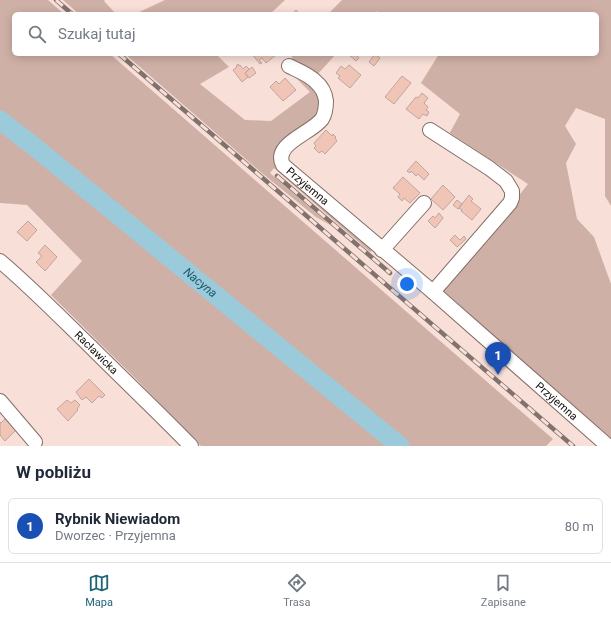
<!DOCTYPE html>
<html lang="pl">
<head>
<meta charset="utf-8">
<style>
  :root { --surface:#fff; --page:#f6f6f7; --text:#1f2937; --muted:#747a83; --line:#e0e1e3; --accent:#1f6475 }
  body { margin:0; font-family:Roboto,sans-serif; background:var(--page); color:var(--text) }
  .you { position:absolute; left:407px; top:284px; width:14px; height:14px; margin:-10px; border:3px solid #fff; border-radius:50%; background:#1a73e8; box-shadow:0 0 0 6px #1a73e833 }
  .badge { display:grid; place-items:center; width:26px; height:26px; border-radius:50%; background:var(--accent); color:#fff; font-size:13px; font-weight:700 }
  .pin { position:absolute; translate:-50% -33px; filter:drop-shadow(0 1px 2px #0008) }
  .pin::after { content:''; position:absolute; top:21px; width:14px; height:12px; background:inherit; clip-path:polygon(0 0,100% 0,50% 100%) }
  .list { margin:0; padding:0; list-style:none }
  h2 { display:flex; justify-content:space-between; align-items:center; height:52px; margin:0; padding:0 16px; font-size:17px }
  h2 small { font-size:13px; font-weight:400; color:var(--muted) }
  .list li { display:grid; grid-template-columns:26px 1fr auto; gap:12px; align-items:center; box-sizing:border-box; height:56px; margin:0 8px 8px; padding:0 8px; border:1px solid var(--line); border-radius:6px }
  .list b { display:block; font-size:15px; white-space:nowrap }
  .list p { margin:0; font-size:13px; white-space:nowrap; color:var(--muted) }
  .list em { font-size:13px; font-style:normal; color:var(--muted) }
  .icon { flex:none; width:22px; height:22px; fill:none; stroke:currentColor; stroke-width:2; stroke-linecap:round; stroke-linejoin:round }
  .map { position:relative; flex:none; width:611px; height:446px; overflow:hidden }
  .search { position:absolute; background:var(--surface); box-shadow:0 2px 10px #0003; left:12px; right:12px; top:12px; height:44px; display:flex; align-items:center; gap:10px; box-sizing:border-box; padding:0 14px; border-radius:6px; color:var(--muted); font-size:15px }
  .sheet { height:116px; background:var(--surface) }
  nav { display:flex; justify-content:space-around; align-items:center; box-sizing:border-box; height:56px; border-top:1px solid var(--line); background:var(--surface); font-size:11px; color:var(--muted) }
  nav a { display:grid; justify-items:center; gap:2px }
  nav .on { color:var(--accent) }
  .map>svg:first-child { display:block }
  .green { fill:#cfb0a6 }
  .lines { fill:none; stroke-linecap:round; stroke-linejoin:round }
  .river { stroke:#9bcbda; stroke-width:19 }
  .building { fill:#f1c5b6; stroke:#bda69f }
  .minor-casing { stroke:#836e66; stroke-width:16 }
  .minor { stroke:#fff; stroke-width:14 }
  .rail-casing { stroke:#82726d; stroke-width:4.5 }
  .rail { stroke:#f8dfd7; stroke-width:3; stroke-dasharray:9; stroke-linecap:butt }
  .labels { text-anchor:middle; stroke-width:3; stroke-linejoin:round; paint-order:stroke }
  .street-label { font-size:11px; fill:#160e0c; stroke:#f8dfd7 }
  .water-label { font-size:12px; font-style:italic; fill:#1a5a6a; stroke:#f8dfd7 }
</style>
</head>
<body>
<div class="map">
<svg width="611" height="446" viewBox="0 0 611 446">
  <rect width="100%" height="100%" fill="#f8dfd7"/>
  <!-- green -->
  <path class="green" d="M0 0H48L64 14H14V54H110L553 439 546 446H405L36 144 0 117Z
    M63 0H105L104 1 116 14H79Z
    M165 0H285L270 14H135Z
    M342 0H611V206L605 196V119L576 108 565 126 576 144 566 163 577 219 594 237 611 284V440L444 291 528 184 450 133 447 138 460 114 421 83 439 54H597V14H379L377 11 374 14H328Z
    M125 54H216L229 67 200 84 245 120 271 121 310 92 293 75 311 80 320 93 319 117 277 159 374 249 370 252 274 168 270 173 330 225 316 217 263 174Z
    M291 54H336L317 75 294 63Z
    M0 127 40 156 150 245 395 446H201L137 380 51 295 82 261 27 205 0 203Z"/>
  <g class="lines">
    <!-- river -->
    <path class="river" id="s1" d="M0 120 31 144 400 446"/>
  </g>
  <!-- building -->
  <path class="building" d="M296 10 300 14H292Z
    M252 54H277L266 63 262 58 259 60 262 63 260 64Z
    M348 54H355L359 58 356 61Z
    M375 54 380 58 374 66 369 62Z
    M238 64 239 66 240 65 243 69 246 66 249 69 245 73 248 77 242 82 233 70 237 67 236 66Z
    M349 65 361 75 350 88 338 78 340 76 336 73 341 66 345 69Z
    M252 67 256 73 249 78 245 73Z
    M402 76 411 83 394 104 385 97Z
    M285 78 296 90 283 101 270 87 276 81 279 84Z
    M422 93 428 98 424 103 428 107 426 110 429 112 427 116 423 114 419 119 406 109 416 97 418 98Z
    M326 130 332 136 333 134 336 137 335 138 337 141 325 154 322 151 319 153 314 148 316 146 314 143Z
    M416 161 429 174 424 180 418 174 416 176 411 171 410 173 407 171Z
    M403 177 420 193 410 203 404 198 402 201 398 197 400 194 393 188Z
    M443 185 455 197 443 210 431 199Z
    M469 195 473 199 471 201 481 209 472 220 461 211 462 210 459 208Z
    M457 200 462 204 458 209 453 205Z
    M439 213 443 218 435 228 428 221 433 216 435 218Z
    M28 221 37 230 27 241 17 232Z
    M455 235 460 240 464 236 466 239 457 247 450 240Z
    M45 245 57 257 45 271 36 262 42 256 38 253Z
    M89 379 105 395 102 398 99 396 92 403 86 397 82 400 76 392Z
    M67 400 71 403 75 400 80 405 77 409 78 410 68 421 57 409Z
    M5 419 16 430 5 441 0 435V422L1 423Z"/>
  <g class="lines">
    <defs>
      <g id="minor">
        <path id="s2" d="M289 66C297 70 310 75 316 82 322 87 325 93 326 101 326 107 325 114 322 119 312 133 272 144 283 165L433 292 608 446"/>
        <path d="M430 130 489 168 506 181 512 191V198L510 203 433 292"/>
        <path d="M382 250 424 203"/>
        <path id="s3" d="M0 261C32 288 61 318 91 347 124 380 158 412 191 446"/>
        <path d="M0 401 35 442"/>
      </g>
    </defs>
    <!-- minor casing -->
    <use href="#minor" class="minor-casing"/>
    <!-- minor -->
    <use href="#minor" class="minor"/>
    <defs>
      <path id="rail" d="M56 0 72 14
        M119 54 573 446
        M277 176 390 273"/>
    </defs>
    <!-- rail casing -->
    <use href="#rail" class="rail-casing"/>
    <!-- rail -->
    <use href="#rail" class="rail"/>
  </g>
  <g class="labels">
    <!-- street labels -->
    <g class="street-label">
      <text dy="4" stroke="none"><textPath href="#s2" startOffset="170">Przyjemna</textPath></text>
      <text dy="4" stroke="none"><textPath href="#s3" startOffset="133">Racławicka</textPath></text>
      <text dy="4" stroke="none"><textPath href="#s2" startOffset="499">Przyjemna</textPath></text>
    </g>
    <!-- water labels -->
    <g class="water-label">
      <text dy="4" stroke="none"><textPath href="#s1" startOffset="258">Nacyna</textPath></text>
    </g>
  </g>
</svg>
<div class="you"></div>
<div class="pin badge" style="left:498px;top:375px;background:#1a4fb4">1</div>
<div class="search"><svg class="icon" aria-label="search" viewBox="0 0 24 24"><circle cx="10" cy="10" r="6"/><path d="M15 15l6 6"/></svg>Szukaj tutaj</div>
</div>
<section class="sheet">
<h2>W pobliżu<small></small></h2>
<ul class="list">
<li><span class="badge" style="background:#1a4fb4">1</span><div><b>Rybnik Niewiadom</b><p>Dworzec · Przyjemna</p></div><em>80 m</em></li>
</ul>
</section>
<nav>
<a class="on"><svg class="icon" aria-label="map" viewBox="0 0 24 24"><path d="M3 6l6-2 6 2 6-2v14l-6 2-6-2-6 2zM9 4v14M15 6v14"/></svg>Mapa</a>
<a><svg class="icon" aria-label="directions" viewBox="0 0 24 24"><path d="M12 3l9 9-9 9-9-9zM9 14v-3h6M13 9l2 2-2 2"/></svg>Trasa</a>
<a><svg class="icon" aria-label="saved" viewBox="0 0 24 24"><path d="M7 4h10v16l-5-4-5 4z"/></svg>Zapisane</a>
</nav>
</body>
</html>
